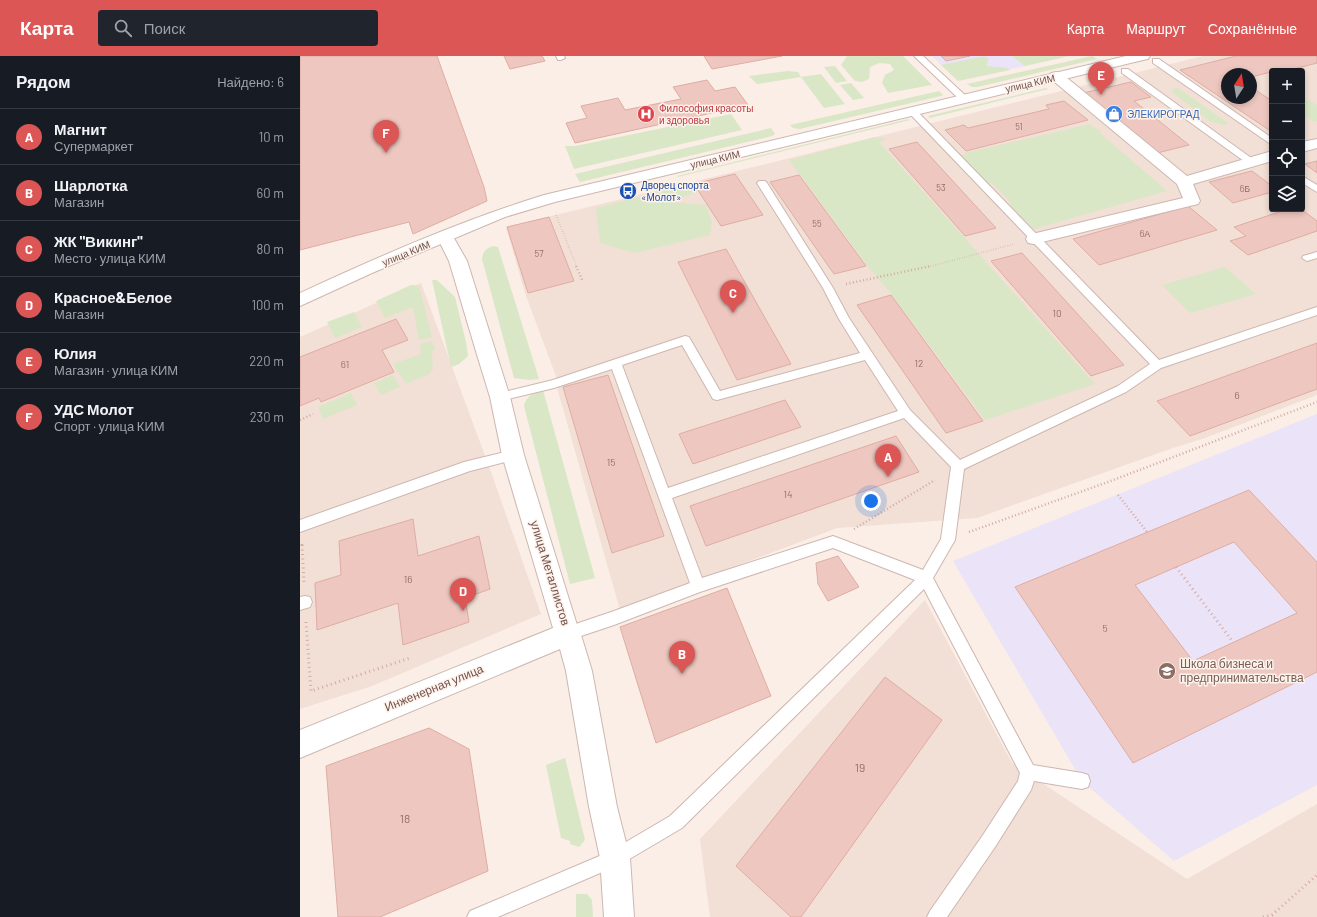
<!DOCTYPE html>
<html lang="ru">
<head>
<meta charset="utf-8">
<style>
  :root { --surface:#171b24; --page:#20242c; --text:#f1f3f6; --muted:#9ea1a6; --line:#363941; --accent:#db5655 }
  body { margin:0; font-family:Barlow,sans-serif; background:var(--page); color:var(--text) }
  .controls { position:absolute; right:12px; top:12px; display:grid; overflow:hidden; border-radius:4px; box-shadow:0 2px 6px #0003 }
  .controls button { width:36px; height:36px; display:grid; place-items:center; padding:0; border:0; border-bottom:1px solid var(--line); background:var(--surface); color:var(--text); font:20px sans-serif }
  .compass { position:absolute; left:921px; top:12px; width:36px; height:36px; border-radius:50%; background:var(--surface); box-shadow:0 2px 6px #0003; rotate:12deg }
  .you { position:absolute; left:571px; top:445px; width:14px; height:14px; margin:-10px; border:3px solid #fff; border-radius:50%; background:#1a73e8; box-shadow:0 0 0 6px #1a73e833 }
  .badge { display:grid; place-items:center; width:26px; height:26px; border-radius:50%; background:var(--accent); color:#fff; font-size:13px; font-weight:700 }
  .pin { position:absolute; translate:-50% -33px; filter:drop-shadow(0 1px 2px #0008) }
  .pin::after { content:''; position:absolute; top:21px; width:14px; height:12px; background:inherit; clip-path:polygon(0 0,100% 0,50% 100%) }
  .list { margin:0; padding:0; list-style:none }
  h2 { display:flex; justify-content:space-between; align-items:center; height:52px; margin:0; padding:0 16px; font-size:17px }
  h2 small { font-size:13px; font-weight:400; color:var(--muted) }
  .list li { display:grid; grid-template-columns:26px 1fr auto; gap:12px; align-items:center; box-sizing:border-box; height:56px; padding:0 16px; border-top:1px solid var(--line) }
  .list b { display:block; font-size:15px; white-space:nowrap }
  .list p { margin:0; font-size:13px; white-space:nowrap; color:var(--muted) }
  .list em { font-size:13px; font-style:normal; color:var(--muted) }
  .icon { flex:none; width:22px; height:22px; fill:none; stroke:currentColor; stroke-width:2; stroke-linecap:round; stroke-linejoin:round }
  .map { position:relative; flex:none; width:1017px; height:861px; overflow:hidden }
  header { display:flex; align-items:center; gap:24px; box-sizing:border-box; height:56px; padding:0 20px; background:var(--accent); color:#fff }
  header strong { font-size:19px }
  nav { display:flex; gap:22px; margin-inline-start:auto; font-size:14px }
  .search { width:280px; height:36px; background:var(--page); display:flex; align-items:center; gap:10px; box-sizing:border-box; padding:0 14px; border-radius:4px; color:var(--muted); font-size:15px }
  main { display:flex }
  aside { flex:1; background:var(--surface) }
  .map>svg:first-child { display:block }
  .residential { fill:#f2dfd5; fill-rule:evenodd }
  .education { fill:#ebe3f7 }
  .green { fill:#dae7c6 }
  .building { fill:#eec8c0; stroke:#dfaca2; fill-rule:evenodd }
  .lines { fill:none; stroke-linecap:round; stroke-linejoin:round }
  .service-casing { stroke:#cdb7b0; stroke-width:2 }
  .minor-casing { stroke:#cdb7b0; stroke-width:2 }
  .tertiary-casing { stroke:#cdb7b0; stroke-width:2 }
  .path-far2 { stroke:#d3aba3; stroke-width:1.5; stroke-dasharray:0.5 2; stroke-linecap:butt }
  .path-far1 { stroke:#d3aba3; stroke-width:2.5; stroke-dasharray:1 2.5; stroke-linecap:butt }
  .path { stroke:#d3aba3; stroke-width:3; stroke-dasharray:1 3.5; stroke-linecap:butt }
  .service { fill:#fff; fill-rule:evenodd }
  .minor { fill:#fff; fill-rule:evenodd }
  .tertiary { fill:#fff; fill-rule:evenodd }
  .labels { text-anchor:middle; stroke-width:3; stroke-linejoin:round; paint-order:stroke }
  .far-number-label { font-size:9px; fill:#91706a }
  .far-street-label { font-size:10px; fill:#72524d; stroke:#fef3ec }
  .far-health-label { font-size:10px; fill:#be3a42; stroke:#fef3ec; text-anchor:start }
  .far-shop-label { font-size:10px; fill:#366cbe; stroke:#fef3ec; text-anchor:start }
  .far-transit-label { font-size:10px; fill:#164399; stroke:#fef3ec; text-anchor:start }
  .number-label { font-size:10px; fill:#91706a }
  .street-label { font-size:12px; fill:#72524d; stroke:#fef3ec }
  .education-label { font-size:12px; fill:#785e54; stroke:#fef3ec; text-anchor:start }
  .near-number-label { font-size:12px; fill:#91706a }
</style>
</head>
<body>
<header>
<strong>Карта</strong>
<div class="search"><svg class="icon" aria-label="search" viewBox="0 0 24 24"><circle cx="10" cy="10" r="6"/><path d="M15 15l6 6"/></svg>Поиск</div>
<nav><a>Карта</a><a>Маршрут</a><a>Сохранённые</a></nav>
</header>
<main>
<aside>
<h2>Рядом<small>Найдено: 6</small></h2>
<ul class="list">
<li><span class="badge">A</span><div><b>Магнит</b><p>Супермаркет</p></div><em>10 m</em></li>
<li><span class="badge">B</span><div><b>Шарлотка</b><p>Магазин</p></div><em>60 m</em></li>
<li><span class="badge">C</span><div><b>ЖК &quot;Викинг&quot;</b><p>Место · улица КИМ</p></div><em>80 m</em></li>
<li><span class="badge">D</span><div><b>Красное&amp;Белое</b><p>Магазин</p></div><em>100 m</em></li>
<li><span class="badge">E</span><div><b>Юлия</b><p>Магазин · улица КИМ</p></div><em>220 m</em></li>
<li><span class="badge">F</span><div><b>УДС Молот</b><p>Спорт · улица КИМ</p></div><em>230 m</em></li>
</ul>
</aside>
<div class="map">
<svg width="1017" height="861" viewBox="0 0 1017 861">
  <rect width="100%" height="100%" fill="#faeee6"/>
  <!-- residential -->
  <path class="residential" d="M903 0H1017V339L905 382 873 392 677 462 537 472 320 554 258 335 257 323 225 237 206 171 458 110ZM972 15H1002V153H972ZM927 18H951V42H927Z
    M121 227 191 416 241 558 72 630 0 653V281Z
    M625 544 712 707 887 823 1017 748V861H410L400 783Z"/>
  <!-- education -->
  <path class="education" d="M632 0H769L658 25Z
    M1017 358V729L874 805 782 725 653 505Z"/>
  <!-- green -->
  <path class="green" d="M547 0H603L632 29 588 37 582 27 585 19 594 14 590 8 579 7 570 11 569 23 562 26 555 25 541 9Z
    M685 0 688 2 687 10 707 12 710 14 658 25 641 9Z
    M712 0H769L725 10Z
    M792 0 797 3 677 31H672L667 28Z
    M535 10 547 25 536 27 524 11Z
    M488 15 498 16 501 21 521 18 545 48 524 52 501 21 457 28 449 20Z
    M551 27 564 42 553 44 540 29Z
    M746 32 748 33 630 62 628 60Z
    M878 32 928 67 924 69 911 66 873 37 872 33Z
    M639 35 643 39 641 40 500 73 493 72 490 69Z
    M1002 40 1017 49V65L1014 66 1002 58Z
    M431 58 442 74 274 113 265 90H275Z
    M608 63 610 64 378 121 377 120Z
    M790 68 796 73H800V77L867 135 734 173 725 164 717 161 708 144 692 127H685L658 98 666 99 665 97Z
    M471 72 475 78 472 80 280 126 275 118Z
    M575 81 587 83 579 86 795 328 685 364 592 239 569 212 489 104Z
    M393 127 394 137 371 146 406 149 412 166 410 179 334 197 300 187 296 152Z
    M193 190 198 191 239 323 229 324 214 322 182 203C183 195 186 193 193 190Z
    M925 211 956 238 890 257 862 229Z
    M132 224H137L155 241 166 286 168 300 159 308 151 311Z
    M111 229 119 230 132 281 119 284 113 251 85 262 76 245Z
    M54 256 62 271 35 282 27 266Z
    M132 285 135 293 132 295 133 313 129 318 106 328 93 308 121 298 120 288Z
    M93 319 100 331 81 339 74 327Z
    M243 334 295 522 270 528 224 350C226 340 234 336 243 334Z
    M51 337 57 349 23 363 18 351Z
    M265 702 285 784 279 791 270 788V785L261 782 246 709Z
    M276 838H287L292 844 293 861H276Z"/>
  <!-- building -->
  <path class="building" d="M0 0H137L184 131 187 145 113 178 109 166 0 194Z
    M204 0H242L245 5 210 13Z
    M404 0H482L412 13Z
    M641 0H670L646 5Z
    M936 0H1017V7L986 15 983 13 951 21V18H927V42H951V31L972 45V76L880 14Z
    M407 24 415 35 435 31 448 49 275 87 266 67 287 62 281 50 318 42 325 54 381 43 373 31Z
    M831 26 851 41 834 45 889 89 857 97 783 37Z
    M764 45 788 64 666 95 645 74 664 69 668 72 749 53 746 49Z
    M617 86 696 172 665 180 589 93Z
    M1017 105V117L1005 108Z
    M952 115 972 130V136L933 147 909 126Z
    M435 118 463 159 421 170 394 128Z
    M499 119 566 210 534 218 470 126Z
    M888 150 917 174 799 209 773 183Z
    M988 153H1001L1017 165V175L948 199 930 185 946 180 934 171Z
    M249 161 274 225 228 237 207 171Z
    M426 193 491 308 437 324 378 206Z
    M722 197 824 309 791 320 691 205Z
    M591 239 683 365 646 377 557 249Z
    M96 263 108 284 82 294 94 316 21 346 19 342 0 350V301Z
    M1017 287V333L890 380 857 345Z
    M308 319 364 480 312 497 263 331Z
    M485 344 501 371 393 408 379 378Z
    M596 380 619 416 406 490 390 450Z
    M949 434 1017 506V616L833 707 715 531ZM934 486 997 557 893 605 835 529Z
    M113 463 118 500 179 480 190 533 165 542 169 566 103 589 98 547 17 574 15 527 41 519 39 485Z
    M538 500 559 531 528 545 518 528 516 507Z
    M427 532 471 640 356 687 320 571Z
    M585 621 642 664 501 861H491L436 810Z
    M129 672 169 693 188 815 80 861H38L26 710Z"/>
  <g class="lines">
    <defs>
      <path id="service" d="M256 0H264L265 2 261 4H258Z
        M614 0H623L666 40 667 42 666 44H660Z
        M853 3H859L972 82V89L853 7Z
        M822 13H828L954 104 956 106 954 108H948L822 17Z
        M612 52 615 53 859 304 1017 251V259L861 312 826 336 664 413 655 484 633 522 733 709 782 717 788 719 790 725 788 731 782 733 734 725 731 734 695 791 647 861H627L630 855 683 779 718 725 720 717 624 533 382 772 321 808 198 861H167L170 855 309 796 370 760 615 524 533 492 400 536 314 569 269 584 264 582 262 577 264 572 314 555 390 527 312 313 254 332 200 345 196 344 194 341 196 338 253 324 385 280 389 281 420 335 560 297 539 263 523 232 457 127 459 125H465L467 127 533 232 549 262 610 354 660 404 818 330 850 308 609 57 608 55 609 53ZM382 289 413 343 417 344 565 304 598 355 368 432 322 309ZM604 362 651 411 641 483 623 514 533 480 402 522 372 442Z
        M1002 120 1017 129V136L1002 127Z
        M1017 196V202L1007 205 1002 202 1003 200Z
        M213 394 217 395 219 399 217 403 170 415 0 476V464L164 406Z
        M5 540 10 541 12 546 10 551 0 554V541Z"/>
      <path id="minor" d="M756 16 761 17 887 120 972 95V105L893 128 900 145 898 148 734 188 728 187 726 183 728 179 883 142 877 128 751 23 749 20 751 17Z
        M1017 83V92L1002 96V86Z
        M145 176 151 177 167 205 210 341 224 399 277 569 282 577 281 579 292 615 317 751 330 802 334 861H304L300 802 289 751 266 615 260 593 0 702V674L253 572 202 399 190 341 178 302 149 205 137 181 139 177Z"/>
      <path id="tertiary" d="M826 0H850L848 3 843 4 255 146 205 161 72 217 0 250V237C80 200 160 165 244 139Z"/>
    </defs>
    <!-- service casing -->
    <use href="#service" class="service-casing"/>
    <!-- minor casing -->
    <use href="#minor" class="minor-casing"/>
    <!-- tertiary casing -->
    <use href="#tertiary" class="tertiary-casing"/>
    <!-- path-far2 -->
    <path class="path-far2" d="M256 159 277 211
      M628 211 714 188"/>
    <!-- path-far1 -->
    <path class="path-far1" d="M276 210 283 226
      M546 228 631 210
      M0 364 13 358
      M818 439 847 476
      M554 473 635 424
      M669 476 808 426 1017 346
      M2 488V490"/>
    <!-- path -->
    <path class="path" d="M2 489 4 527
      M876 511 933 586
      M6 566 11 635 110 602
      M963 861 972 859 1017 819"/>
    <!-- service -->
    <use href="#service" class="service"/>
    <!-- minor -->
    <use href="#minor" class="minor"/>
    <!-- tertiary -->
    <use href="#tertiary" class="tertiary"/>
  </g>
  <!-- icons -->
  <defs>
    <symbol id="hospital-disc" viewBox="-11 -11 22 22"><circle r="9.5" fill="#e0444e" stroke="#fef3ec"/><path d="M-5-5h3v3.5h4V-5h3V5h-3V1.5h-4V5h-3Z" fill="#fff"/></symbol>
    <symbol id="shop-disc" viewBox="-11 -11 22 22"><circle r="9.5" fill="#3f7fe0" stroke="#fef3ec"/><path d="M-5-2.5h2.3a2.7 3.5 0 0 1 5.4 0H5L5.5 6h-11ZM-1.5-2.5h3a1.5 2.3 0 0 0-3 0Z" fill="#fff"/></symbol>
    <symbol id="bus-disc" viewBox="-11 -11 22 22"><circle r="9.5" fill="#1a4fb4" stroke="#fef3ec"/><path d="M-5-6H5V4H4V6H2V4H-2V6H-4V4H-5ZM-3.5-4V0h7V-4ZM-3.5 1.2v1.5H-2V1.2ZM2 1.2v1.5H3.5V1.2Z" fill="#fff"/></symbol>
    <symbol id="school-disc" viewBox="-11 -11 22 22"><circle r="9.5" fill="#8d6e63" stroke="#fef3ec"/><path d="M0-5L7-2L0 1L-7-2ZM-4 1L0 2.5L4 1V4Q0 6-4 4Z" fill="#fff"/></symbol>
  </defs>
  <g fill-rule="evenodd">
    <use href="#hospital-disc" x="336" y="48" width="20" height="20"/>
    <use href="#shop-disc" x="804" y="48" width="20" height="20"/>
    <use href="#bus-disc" x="318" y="125" width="20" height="20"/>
    <use href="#school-disc" x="857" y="605" width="20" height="20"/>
  </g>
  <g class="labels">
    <!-- far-number labels -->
    <g class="far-number-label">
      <text x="719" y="74">51</text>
      <text x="641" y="135">53</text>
      <text x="945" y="136">6Б</text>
      <text x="517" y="171">55</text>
      <text x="845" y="181">6А</text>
      <text x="239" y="201">57</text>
    </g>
    <!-- far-street labels -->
    <g class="far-street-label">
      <text transform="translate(730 27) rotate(-13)" y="4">улица КИМ</text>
      <text transform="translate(415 103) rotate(-13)" y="4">улица КИМ</text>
      <text transform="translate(106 197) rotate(-22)" y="4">улица КИМ</text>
    </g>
    <!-- far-health labels -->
    <g class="far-health-label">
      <text x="359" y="56">Философия красоты<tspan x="359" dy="12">и здоровья</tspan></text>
    </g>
    <!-- far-shop labels -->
    <g class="far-shop-label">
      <text x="827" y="62">ЭЛЕКИРОГРАД</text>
    </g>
    <!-- far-transit labels -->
    <g class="far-transit-label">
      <text x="341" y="133">Дворец спорта<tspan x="341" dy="12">«Молот»</tspan></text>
    </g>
    <!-- number labels -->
    <g class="number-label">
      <text x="757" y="261">10</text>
      <text x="619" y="311">12</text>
      <text x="45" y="312">61</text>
      <text x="937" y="343">6</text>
      <text x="311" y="410">15</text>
      <text x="488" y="442">14</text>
      <text x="108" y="527">16</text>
      <text x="805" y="576">5</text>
    </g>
    <!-- street labels -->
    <g class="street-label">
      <text transform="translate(250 517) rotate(73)" y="4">улица Металлистов</text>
      <text transform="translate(134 632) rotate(-22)" y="4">Инженерная улица</text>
    </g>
    <!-- education labels -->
    <g class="education-label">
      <text x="880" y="612">Школа бизнеса и<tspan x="880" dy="14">предпринимательства</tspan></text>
    </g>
    <!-- near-number labels -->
    <g class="near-number-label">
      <text x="560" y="716">19</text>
      <text x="105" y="767">18</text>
    </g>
  </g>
</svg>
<div class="controls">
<button>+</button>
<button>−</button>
<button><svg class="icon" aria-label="locate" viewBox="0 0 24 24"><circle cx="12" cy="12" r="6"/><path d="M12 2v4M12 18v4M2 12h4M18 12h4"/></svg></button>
<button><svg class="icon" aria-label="layers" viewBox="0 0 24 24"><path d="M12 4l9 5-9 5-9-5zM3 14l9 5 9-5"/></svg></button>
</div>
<svg class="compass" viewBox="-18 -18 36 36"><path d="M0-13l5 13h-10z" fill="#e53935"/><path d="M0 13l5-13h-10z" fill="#9ea1a6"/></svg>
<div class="you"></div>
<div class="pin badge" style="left:588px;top:421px">A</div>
<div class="pin badge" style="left:382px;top:618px">B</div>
<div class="pin badge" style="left:433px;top:257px">C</div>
<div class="pin badge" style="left:163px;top:555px">D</div>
<div class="pin badge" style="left:801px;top:39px">E</div>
<div class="pin badge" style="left:86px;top:97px">F</div>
</div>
</main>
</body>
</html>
